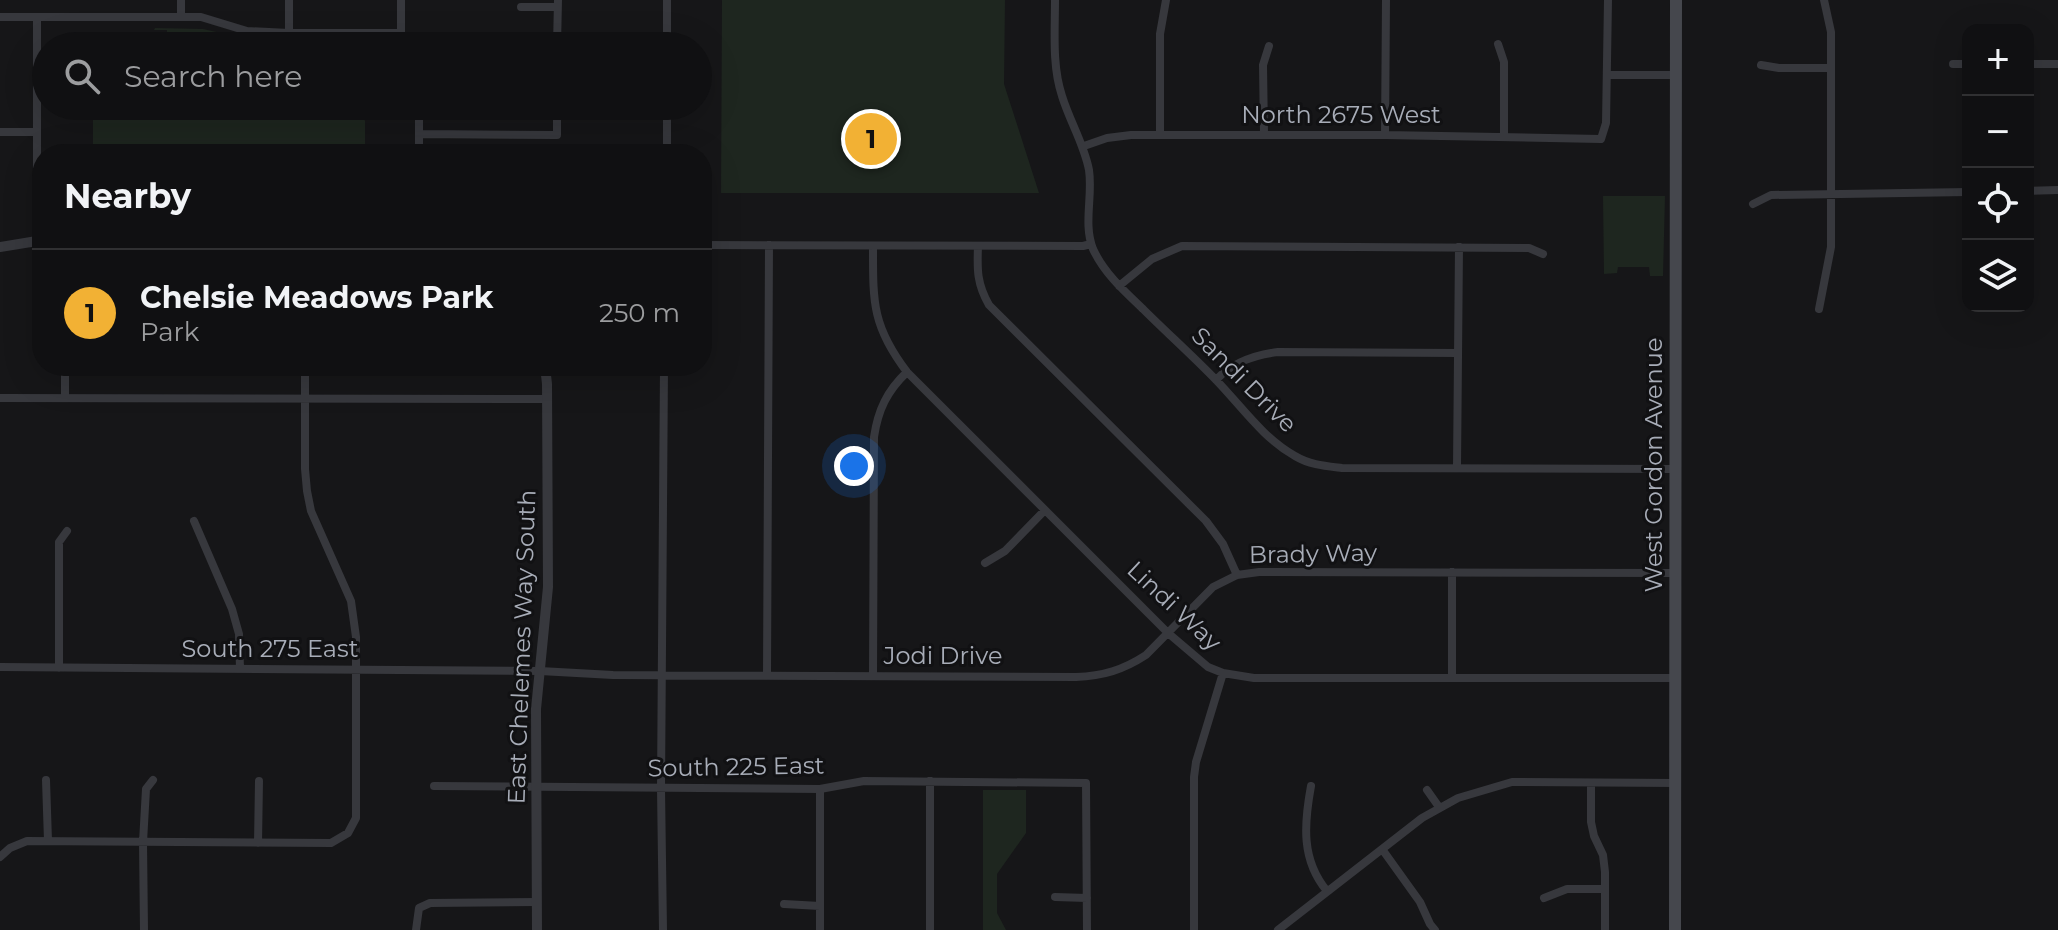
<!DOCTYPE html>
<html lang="en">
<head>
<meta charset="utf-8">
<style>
  :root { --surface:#101012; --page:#1e1e20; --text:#f1f3f6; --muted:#9c9d9f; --line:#303032; --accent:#f2b134 }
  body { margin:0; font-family:Montserrat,sans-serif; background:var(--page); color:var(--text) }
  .controls { position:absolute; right:24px; top:24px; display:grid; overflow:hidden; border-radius:16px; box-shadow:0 8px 32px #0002 }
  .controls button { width:72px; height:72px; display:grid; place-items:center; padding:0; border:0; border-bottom:2px solid var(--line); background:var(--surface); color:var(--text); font:40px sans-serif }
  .you { position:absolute; left:854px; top:466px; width:28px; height:28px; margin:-20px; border:6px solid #fff; border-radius:50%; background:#1a73e8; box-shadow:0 0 0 12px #1a73e833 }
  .badge { display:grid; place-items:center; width:52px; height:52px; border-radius:50%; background:var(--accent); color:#111; font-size:26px; font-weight:700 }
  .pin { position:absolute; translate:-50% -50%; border:4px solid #fff; box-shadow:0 2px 8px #0006 }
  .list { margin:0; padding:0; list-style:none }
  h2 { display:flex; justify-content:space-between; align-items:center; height:104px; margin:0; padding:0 32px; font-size:34px }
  h2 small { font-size:26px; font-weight:400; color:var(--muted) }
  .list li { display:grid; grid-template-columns:52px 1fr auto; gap:24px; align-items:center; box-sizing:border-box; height:128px; padding:0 32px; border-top:2px solid var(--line) }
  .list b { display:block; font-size:30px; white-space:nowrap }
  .list p { margin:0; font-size:26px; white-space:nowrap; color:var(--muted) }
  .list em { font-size:26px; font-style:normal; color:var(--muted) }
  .icon { flex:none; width:44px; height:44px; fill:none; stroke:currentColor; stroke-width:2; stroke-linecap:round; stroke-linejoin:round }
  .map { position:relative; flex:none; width:2058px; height:930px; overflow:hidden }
  .search { position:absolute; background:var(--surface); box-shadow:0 8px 32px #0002; left:32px; top:32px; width:680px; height:88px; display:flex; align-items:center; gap:20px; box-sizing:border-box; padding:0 28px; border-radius:44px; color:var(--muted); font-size:30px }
  .panel { position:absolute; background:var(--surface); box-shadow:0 8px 32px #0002; left:32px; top:144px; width:680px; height:232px; border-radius:32px }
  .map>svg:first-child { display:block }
  .green { fill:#1e261f }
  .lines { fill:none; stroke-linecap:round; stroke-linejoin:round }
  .minor { stroke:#37383d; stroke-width:8 }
  .tertiary { stroke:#37383d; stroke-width:10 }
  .secondary { stroke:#45474d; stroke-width:12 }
  .labels { text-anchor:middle; stroke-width:6; stroke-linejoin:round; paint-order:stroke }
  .street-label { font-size:24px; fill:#a8adb8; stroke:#111113 }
</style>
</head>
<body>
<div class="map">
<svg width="2058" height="930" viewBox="0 0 2058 930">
  <rect width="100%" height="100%" fill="#161618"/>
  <!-- green -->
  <path class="green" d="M722 0H1005L1004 84 1039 193H721Z
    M155 28 203 29 248 39 289 44H370L371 46H167V30H154Z
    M93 106H358L365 121V154H93Z
    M1603 196H1665L1663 276H1650L1649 267H1618L1617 273 1604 274Z
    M983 790H1026V833L997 874V913L1006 930H983Z"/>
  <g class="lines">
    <!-- minor -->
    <path class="minor" d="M667 0V46
      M1055 0C1055 32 1052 66 1062 96 1070 122 1084 144 1089 170 1093 196 1083 224 1093 249 1104 273 1124 291 1143 309 1167 333 1193 356 1217 381 1242 407 1263 438 1295 456 1310 465 1325 466 1342 468L1675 469
      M521 7H557
      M0 17H201L247 31 289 33H401
      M181 17V0
      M289 33V0
      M1498 44 1504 62V136
      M401 46V0
      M557 46 558 0
      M1953 64H1968
      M2028 64H2058
      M1761 65 1779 68H1831
      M1608 75H1675
      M416 106 419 116V154
      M0 132H37
      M419 134 557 135V106
      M1264 134 1263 65 1269 46
      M1160 135V34L1166 0
      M1385 135 1386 0
      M1084 146 1107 138 1131 135H1385L1601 139 1606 123 1608 0
      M667 154V106
      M2028 191 2058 190
      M1753 204 1771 195 1968 192
      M37 241V17
      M702 245 1083 246 1091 244
      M978 246C977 270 977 284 989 305L1206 521 1223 544 1237 575
      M873 247C873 302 872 326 907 372L1168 633 1208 667 1223 673 1254 678H1676
      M1119 286 1152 259 1182 246 1529 248 1543 254
      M1819 309 1831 247V32L1824 0
      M65 366V398
      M1216 380C1233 362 1254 355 1278 352L1458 353
      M0 398 547 399
      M1457 467 1459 247
      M194 521 232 609 239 634 240 669
      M985 563 1005 551 1045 510
      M1452 572V677
      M0 667 540 671 613 675 1076 677C1103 676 1123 670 1146 655L1213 587 1237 575 1259 572 1676 573
      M59 668V542L67 531
      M767 675 769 245
      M873 676 874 437C878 410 887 391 907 372
      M46 780 48 841
      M930 781V930
      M1591 783V822L1594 836 1603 855 1605 872V930
      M434 786 820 789 864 781 1086 783 1087 930
      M1311 786C1304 824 1301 860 1327 891
      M1427 790 1439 807
      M258 843 259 781
      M1382 849 1420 902 1430 924 1435 930
      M0 857 10 848 27 841 331 843 348 833 356 818V637L351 601 311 511 307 491 305 469V366
      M1055 897 1087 898
      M1544 898 1567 889H1605
      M784 904 820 906
      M144 930 143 842 146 789 153 780
      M416 930 419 908 430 903 537 902
      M663 930 661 789 664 366
      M820 930V789
      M1194 930V777L1196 762 1223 673
      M1278 930 1422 818 1458 798 1512 782 1676 783"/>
    <!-- tertiary -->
    <path class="tertiary" d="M0 247 37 241 42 242
      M537 930 536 709 548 587 547 384 545 366"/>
    <!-- secondary -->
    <path class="secondary" d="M1675 930 1676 0"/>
  </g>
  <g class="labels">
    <!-- street labels -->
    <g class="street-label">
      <text x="1341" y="123">North 2675 West</text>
      <text transform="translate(1244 380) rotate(45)" y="8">Sandi Drive</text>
      <text transform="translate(1654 465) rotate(-90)" y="8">West Gordon Avenue</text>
      <text transform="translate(1313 554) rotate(-1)" y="8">Brady Way</text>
      <text transform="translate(1174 606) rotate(43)" y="8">Lindi Way</text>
      <text transform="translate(522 647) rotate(-88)" y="8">East Chelemes Way South</text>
      <text x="270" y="657">South 275 East</text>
      <text x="943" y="664">Jodi Drive</text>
      <text transform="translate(736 767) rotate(-1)" y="8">South 225 East</text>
    </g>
  </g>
</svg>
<div class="controls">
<button>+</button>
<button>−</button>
<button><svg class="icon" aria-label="locate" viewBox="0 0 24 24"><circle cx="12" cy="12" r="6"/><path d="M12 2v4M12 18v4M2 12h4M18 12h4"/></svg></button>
<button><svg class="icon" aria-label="layers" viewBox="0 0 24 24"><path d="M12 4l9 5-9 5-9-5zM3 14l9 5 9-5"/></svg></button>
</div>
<div class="you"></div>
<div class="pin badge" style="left:871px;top:139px">1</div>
<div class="search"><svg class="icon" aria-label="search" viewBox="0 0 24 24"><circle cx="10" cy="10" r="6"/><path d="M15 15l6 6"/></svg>Search here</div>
<section class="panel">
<h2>Nearby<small></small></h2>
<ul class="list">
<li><span class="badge">1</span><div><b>Chelsie Meadows Park</b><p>Park</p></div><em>250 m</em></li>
</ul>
</section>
</div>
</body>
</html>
